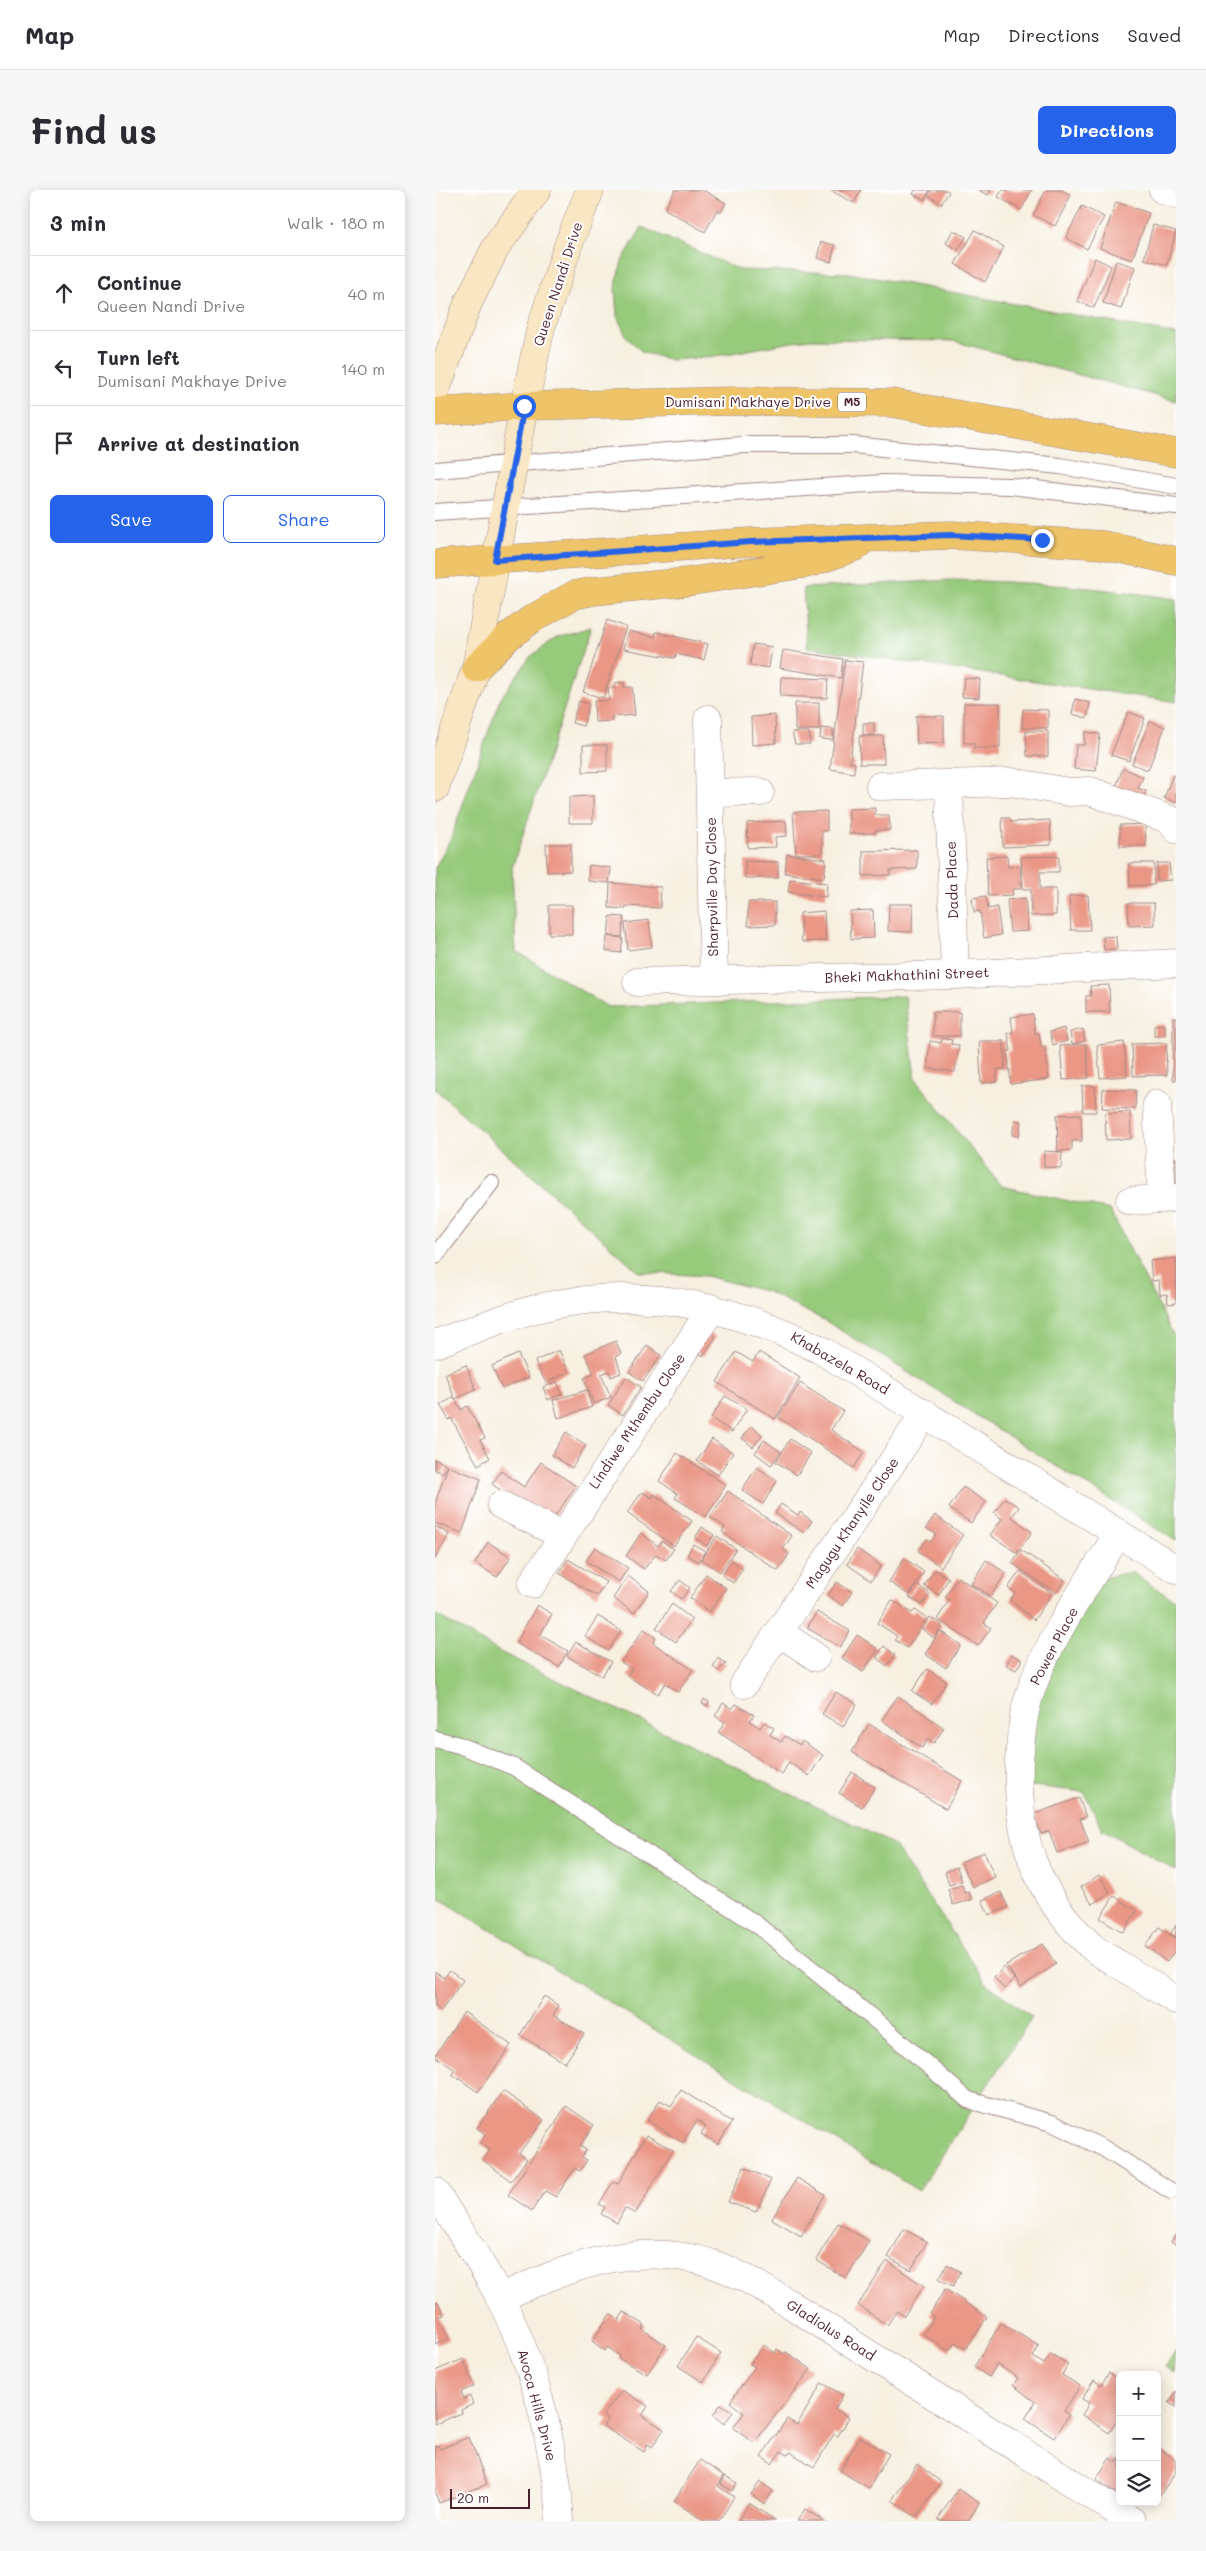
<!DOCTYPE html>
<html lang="en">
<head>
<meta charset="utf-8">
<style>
  :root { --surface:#fff; --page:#f7f7f7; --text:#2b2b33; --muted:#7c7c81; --line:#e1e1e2; --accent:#2563eb }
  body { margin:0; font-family:Mali,sans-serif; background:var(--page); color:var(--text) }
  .controls { position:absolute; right:15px; bottom:15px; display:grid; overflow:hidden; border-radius:8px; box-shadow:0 2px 12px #0003 }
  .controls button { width:45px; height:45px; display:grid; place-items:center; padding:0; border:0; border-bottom:1px solid var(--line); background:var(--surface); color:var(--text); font:25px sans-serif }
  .scale { position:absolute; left:15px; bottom:12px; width:80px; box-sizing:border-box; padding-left:5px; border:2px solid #4a1f2b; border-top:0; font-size:14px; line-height:18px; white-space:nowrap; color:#4a1f2b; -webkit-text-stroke:4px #fff; paint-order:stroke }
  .stop { position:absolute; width:15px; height:15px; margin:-11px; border:4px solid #2563eb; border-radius:50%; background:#fff }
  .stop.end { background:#2563eb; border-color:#fff; box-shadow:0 1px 5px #0008 }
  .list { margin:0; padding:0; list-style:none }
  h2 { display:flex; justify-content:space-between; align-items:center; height:65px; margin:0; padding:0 20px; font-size:21px }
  h2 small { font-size:16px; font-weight:400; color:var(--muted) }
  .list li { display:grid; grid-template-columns:32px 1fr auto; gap:15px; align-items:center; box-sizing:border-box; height:75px; padding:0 20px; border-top:1px solid var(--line) }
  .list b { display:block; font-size:19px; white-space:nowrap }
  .list p { margin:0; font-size:16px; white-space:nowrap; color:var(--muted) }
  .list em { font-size:16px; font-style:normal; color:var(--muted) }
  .actions { display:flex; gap:10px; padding:15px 20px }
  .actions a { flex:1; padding:11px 0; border:1px solid var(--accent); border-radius:8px; text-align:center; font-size:18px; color:var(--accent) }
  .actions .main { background:var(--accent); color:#fff }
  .icon { flex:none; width:28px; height:28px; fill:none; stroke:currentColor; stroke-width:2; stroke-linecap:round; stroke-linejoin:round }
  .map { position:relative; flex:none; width:741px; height:2331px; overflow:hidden; border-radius:8px }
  header { display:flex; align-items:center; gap:30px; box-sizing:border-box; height:70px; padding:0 25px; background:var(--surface); border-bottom:1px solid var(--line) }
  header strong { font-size:24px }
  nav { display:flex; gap:28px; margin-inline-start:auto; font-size:18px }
  .intro { display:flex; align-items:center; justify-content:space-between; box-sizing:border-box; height:120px; padding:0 30px }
  h1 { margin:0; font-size:35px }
  .button { padding:12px 22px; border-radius:8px; background:var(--accent); color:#fff; font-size:18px; font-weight:700 }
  main { display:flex; gap:30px; padding:0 30px }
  aside { flex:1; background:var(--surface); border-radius:8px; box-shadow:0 2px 12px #0003 }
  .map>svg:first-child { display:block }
  .green { fill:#97cb7c; stroke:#707554 }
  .building { fill:#ea9786 }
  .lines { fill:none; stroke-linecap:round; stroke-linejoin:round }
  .service-casing { stroke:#a08886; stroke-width:18 }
  .minor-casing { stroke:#a08886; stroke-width:29 }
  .secondary-casing { stroke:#a08886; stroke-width:29 }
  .primary-casing { stroke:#a08886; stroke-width:29 }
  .service { stroke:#fff; stroke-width:16 }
  .minor { stroke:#fff; stroke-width:28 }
  .secondary { stroke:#f9e7c3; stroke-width:28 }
  .primary { stroke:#efc469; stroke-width:28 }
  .route { stroke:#2563eb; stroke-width:6 }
  .labels { text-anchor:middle; stroke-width:4; stroke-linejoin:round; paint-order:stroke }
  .shield { fill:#fff; stroke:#80626b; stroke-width:1 }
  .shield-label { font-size:12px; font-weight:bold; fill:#4a1f2b }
  .street-label { font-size:14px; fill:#4a1f2b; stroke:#fff }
</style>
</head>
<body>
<header>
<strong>Map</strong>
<nav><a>Map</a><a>Directions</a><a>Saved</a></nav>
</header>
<div class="intro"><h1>Find us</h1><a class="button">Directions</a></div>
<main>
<aside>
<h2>3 min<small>Walk · 180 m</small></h2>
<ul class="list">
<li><svg class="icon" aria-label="ahead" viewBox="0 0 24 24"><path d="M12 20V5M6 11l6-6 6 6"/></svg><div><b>Continue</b><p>Queen Nandi Drive</p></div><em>40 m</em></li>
<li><svg class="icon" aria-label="left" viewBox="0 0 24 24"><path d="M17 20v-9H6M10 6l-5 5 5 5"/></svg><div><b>Turn left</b><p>Dumisani Makhaye Drive</p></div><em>140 m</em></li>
<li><svg class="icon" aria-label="arrive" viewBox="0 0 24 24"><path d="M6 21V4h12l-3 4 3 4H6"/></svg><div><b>Arrive at destination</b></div></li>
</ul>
<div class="actions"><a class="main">Save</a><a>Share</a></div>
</aside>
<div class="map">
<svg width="741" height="2331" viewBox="0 0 741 2331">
  <rect width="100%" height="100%" fill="#fff"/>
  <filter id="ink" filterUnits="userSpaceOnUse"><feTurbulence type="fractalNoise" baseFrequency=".02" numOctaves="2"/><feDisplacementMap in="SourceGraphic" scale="10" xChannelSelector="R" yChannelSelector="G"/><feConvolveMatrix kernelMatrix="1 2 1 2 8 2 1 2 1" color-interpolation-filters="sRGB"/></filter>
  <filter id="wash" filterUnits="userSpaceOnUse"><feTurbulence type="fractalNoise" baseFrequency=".0096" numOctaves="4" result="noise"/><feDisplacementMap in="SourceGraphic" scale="20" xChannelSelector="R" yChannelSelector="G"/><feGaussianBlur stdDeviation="1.12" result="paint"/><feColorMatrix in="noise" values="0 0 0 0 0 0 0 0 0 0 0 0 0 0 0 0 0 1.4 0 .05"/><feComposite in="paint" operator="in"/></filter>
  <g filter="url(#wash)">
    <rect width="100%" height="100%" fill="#f7f0e0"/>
    <!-- green -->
    <path class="green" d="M207 37 305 80 414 83 741 144V211L518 151 374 149 275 167 236 170 207 162 191 146 182 126 180 99 187 71Z
      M517 390C592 392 666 397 741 409V512L372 457 368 398Z
      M156 437 77 678 81 761 173 817 470 806 480 888 566 996 675 1020 741 1150V1351L391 1131 333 1102 271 1086 204 1082 0 899V678L16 648 65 509 95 467 122 447Z
      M696 1382 741 1411V1681L667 1639 649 1602 588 1595 607 1490 668 1388Z
      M0 1424 65 1462 458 1654 552 1794 597 1827 484 2001 0 1706Z
      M741 2161 739 2183 730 2177Z"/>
    <g id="blocks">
      <!-- building -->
      <path class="building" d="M240 0H268L291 13 286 22 282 20 270 42 230 19Z
        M395 0H426L419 13Z
        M480 0H495L490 10 478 4Z
        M497 0H512L514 2 506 14 493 5Z
        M543 0H556L553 5Z
        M567 0H597L586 20 563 7Z
        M611 0H627L636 5 620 36 598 25Z
        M681 12 714 23 697 70 665 58Z
        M647 16 669 27 652 59 631 48Z
        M718 35 741 41 732 75 709 69Z
        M518 40 531 47 523 60 511 53Z
        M540 40 569 57 550 92 520 74Z
        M386 52 400 55 396 72 382 68Z
        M660 68 676 76 659 118 642 111Z
        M681 71 700 77 686 119 668 113Z
        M172 430 191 437 168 508 148 502Z
        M193 441 220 447 221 442 273 454 269 470 241 464 240 468 188 459Z
        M318 454 337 457 334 478 315 475Z
        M348 460 408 469 406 488 345 478Z
        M410 470 428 472 415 572 420 573 419 583 395 579Z
        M346 487 393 489 392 508 345 506Z
        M529 488 545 489 544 508 527 507Z
        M189 492V497H197L200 525 176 527 177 531 160 532 159 511 174 510 173 498H180V493Z
        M640 509 655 513 652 528 637 524Z
        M144 511 154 514 148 536 137 533Z
        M360 513H384V540H360Z
        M529 513H565V558H539V553H529Z
        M588 519 613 520V538H587Z
        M693 522 710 528 694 571 676 565Z
        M340 525 341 553 317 555 316 527Z
        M481 526H509V553L482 554Z
        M715 531 730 537 713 580 697 574Z
        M428 533H439V545H428Z
        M386 538 398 539V550L385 549Z
        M591 541H613V566H592Z
        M357 542H374L375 554H360Z
        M650 542 665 544 661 581 639 579 641 555H649Z
        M424 546H448L449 574H425Z
        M148 555H172V581L148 582Z
        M688 578 708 587 703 598 711 601 706 613 679 602Z
        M738 585 741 586V613L729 608Z
        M158 606V633H134V607Z
        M440 618V625H454L455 640H441V643L414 644V619Z
        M392 621V641H387V664H361L358 622Z
        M567 628H575L576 632 615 630 616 655 568 657Z
        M351 631 352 646 340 647 341 657 313 658 312 633Z
        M710 634 711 656H685V635Z
        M111 654H136V681L112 682Z
        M482 660V679L455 680V685L428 686V661Z
        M352 664 391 669 389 688 350 683Z
        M572 666 573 677 585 676 586 699H577L578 705 553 706 551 667Z
        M624 666V682H605V699H621V725L596 726V699H588L586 667Z
        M310 671 343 672V688H310Z
        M694 673H719V695L695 696Z
        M722 673H734L736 690 722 691Z
        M154 675 176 678 174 693 153 691Z
        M355 689 392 693 391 707 353 702Z
        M175 693 226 697 225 718 191 716V719L174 718Z
        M653 705 655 740H636L634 706Z
        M551 706 553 719 562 717 566 745 549 748 545 721 539 722 537 708Z
        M590 708 593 741 575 742 572 710Z
        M313 712H340V735L313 736Z
        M693 713H719L720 735 694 736Z
        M454 714H478L477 742 453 741Z
        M114 715H137V744H114Z
        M438 720 439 748 416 749 415 721Z
        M389 721 391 751 367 752 365 723Z
        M175 726 189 727 187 747 173 746Z
        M214 730 217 757 193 760 190 733Z
        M172 746 188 748 186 763 171 761Z
        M681 746 682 759 669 760 668 747Z
        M674 795 675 822H651V806H656L655 796Z
        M498 822H525V846H498Z
        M598 824 600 844 604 843 606 857H610L614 889 576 894 572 861H576L573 843 578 842 576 827Z
        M738 827H741V890H738Z
        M730 834V846H719V835Z
        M629 838 632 851 618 855 615 842Z
        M648 839 650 851 637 854 635 842Z
        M507 848 517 850 516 854 524 855 520 882 492 878 495 851 506 853Z
        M544 851H569L570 879H562V892L546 893Z
        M689 852 692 886 665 888 662 855Z
        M731 853 732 885 698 886 697 854Z
        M651 854 654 888 628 890 625 856Z
        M647 896H660L661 922H648Z
        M668 899 701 900 700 919 667 918Z
        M695 922 696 949 671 950 670 923Z
        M646 924 647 951H637V960L623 961 622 925Z
        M580 930 586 931 584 947 577 945Z
        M609 961 627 962 626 978 609 977Z
        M741 968V995H740L734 970Z
        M741 1068V1113L733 1114 732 1104 725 1105 724 1090 717 1091 715 1071Z
        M272 1141 281 1147 268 1166 260 1160Z
        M181 1151 186 1164 181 1166 186 1183 176 1187 174 1181 166 1184 176 1207 159 1214 149 1188 159 1184 150 1164Z
        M212 1155 226 1165 208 1191 194 1182Z
        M124 1160 134 1182 111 1193 100 1171Z
        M301 1162 318 1172 324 1162 365 1188 340 1229 282 1192Z
        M83 1164 94 1187 67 1199 57 1176Z
        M31 1175 41 1200 20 1209 10 1184Z
        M191 1187 206 1197 188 1225 173 1215Z
        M122 1192 127 1204 113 1210 108 1197Z
        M365 1193 408 1221 396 1240 429 1262 419 1278 343 1227Z
        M152 1200 157 1217 123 1228 118 1210Z
        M290 1206 312 1219 297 1242 276 1228Z
        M19 1207 26 1220 32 1216 50 1248 45 1250 55 1268 43 1275 16 1228 14 1230 5 1215Z
        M317 1236 327 1245 318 1257 307 1248Z
        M131 1242 151 1255 137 1278 117 1265Z
        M277 1249 298 1263 283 1285 262 1271Z
        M355 1249 376 1263 362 1285 341 1272Z
        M329 1250 346 1262 336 1275 320 1263Z
        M242 1263 291 1295 271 1327 240 1308 243 1304 224 1291Z
        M0 1269 12 1275 8 1283 0 1280Z
        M106 1272 141 1296 114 1335 57 1294 66 1281 89 1297Z
        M13 1276 46 1289 27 1343 0 1333V1313Z
        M322 1277 342 1291 328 1314 307 1300Z
        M528 1297 551 1312 536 1333 514 1318Z
        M293 1301 357 1346 348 1359 354 1364 343 1381 287 1342 290 1337 275 1327Z
        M207 1302 217 1308 219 1304 257 1331 239 1356 192 1323Z
        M570 1308 584 1317 577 1327 597 1342 582 1363 555 1345 567 1329 559 1323Z
        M346 1314 363 1325 365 1322 377 1331 369 1343 340 1323Z
        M500 1325 528 1345 506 1377 483 1361 492 1349 496 1352 501 1344 491 1338Z
        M0 1336 14 1344 0 1369Z
        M267 1337 279 1345 272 1356 260 1348Z
        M206 1343 223 1356 227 1351 239 1359 231 1370 221 1364 209 1379 191 1366Z
        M282 1346 301 1359 285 1382 266 1369Z
        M53 1352 76 1367 62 1387 40 1373Z
        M258 1354 270 1361 264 1372 252 1365Z
        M160 1357 193 1378 184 1392 151 1371Z
        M422 1359 446 1376 436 1391 412 1374Z
        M586 1360 630 1390 621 1403 577 1373Z
        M469 1368 489 1382 474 1405 454 1392Z
        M133 1369 171 1392 162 1406 124 1383Z
        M297 1370 308 1379 298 1393 287 1385Z
        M551 1370 571 1383 556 1406 536 1394Z
        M500 1380 514 1388 504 1405 489 1396Z
        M585 1381 617 1403 599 1430 575 1410 580 1403 573 1398Z
        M271 1384 291 1398 274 1422 255 1408Z
        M193 1386 214 1401 199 1423 178 1408Z
        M523 1387 562 1413 549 1433 556 1438 543 1456 502 1429 515 1410 510 1407Z
        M245 1390 255 1398 246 1409 236 1401Z
        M402 1392 417 1402 408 1416 393 1405Z
        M482 1395 495 1404 487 1415 474 1407Z
        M457 1410 477 1423 480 1420 492 1428 472 1458 460 1450 462 1446 442 1433Z
        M237 1414 257 1429 241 1452 221 1438Z
        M102 1415 117 1424 105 1445 133 1461 124 1477 81 1453Z
        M382 1422 415 1441 405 1457 372 1438Z
        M163 1426 186 1441 173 1461 150 1446Z
        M495 1427 507 1435 499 1448 487 1439Z
        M209 1439 221 1448 218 1453 258 1480 243 1502 230 1493 223 1504 192 1486 197 1479 186 1472Z
        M505 1441 526 1455 511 1478 490 1464Z
        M422 1445 443 1459 428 1482 407 1468Z
        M141 1452 176 1472 167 1486 132 1466Z
        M449 1456 460 1465 452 1476 441 1467Z
        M577 1464 587 1470 581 1480 571 1475Z
        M283 1468 291 1474 283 1481 278 1477Z
        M492 1479 512 1492 497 1514 477 1501Z
        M401 1502 422 1514 408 1537 387 1524Z
        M463 1506 509 1538 499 1553 493 1549 487 1558 447 1530Z
        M269 1509 274 1512 273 1516 267 1513Z
        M288 1513 297 1519 301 1514 319 1525 315 1531 325 1538 329 1532 339 1538 335 1545 346 1552 350 1546 365 1555 367 1551 388 1565 374 1586 354 1572 347 1584 283 1542 290 1532 280 1526Z
        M434 1534 527 1591 511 1619 417 1562Z
        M417 1582 440 1597 427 1617 404 1603Z
        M644 1608 651 1627 645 1629 654 1652 622 1663 614 1641 606 1644 599 1624Z
        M549 1662 560 1687 538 1697 526 1672Z
        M522 1677 527 1691 514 1695 510 1682Z
        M664 1685 675 1702 657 1714 646 1697Z
        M527 1695 530 1703 534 1702 537 1710 518 1715 513 1699Z
        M566 1702 573 1717 554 1725 547 1710Z
        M679 1706 702 1721 688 1742 665 1728Z
        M741 1735V1748L735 1744Z
        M724 1737 741 1749V1759L732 1772 710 1756Z
        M607 1754 621 1774 586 1797 571 1775Z
        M569 1777 580 1789 569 1799 559 1787Z
        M15 1780 28 1790 6 1821 0 1817V1781L9 1788Z
        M109 1806 124 1816 118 1825 149 1844 130 1873 85 1845Z
        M29 1822 76 1855 43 1902 17 1884 20 1880 0 1866Z
        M246 1900 297 1932 283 1954 266 1944 271 1936 262 1930 248 1953 212 1930 225 1910 236 1916Z
        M68 1901 109 1930 84 1963 92 1969 76 1991 48 1970 55 1960 45 1953 51 1944 42 1938Z
        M131 1916 159 1935 145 1956 151 1960 147 1967 152 1970 145 1981 140 1978 121 2007 110 2001 97 2021 73 2005Z
        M211 1945 238 1960 200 2024 190 2018 182 2033 166 2024 170 2017 164 2014 178 1992 183 1994Z
        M309 1977 336 1990 321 2022 293 2012Z
        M362 1988 390 2005 366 2046 337 2029Z
        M403 2033 434 2051 411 2088 381 2070Z
        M469 2039 492 2052 476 2080 453 2067Z
        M741 2044V2055L736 2052Z
        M452 2071 489 2096 469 2126 462 2121 452 2135 423 2115Z
        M512 2074 526 2082 518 2096 504 2089Z
        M510 2099 552 2127 531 2159 520 2152 514 2161 488 2144 499 2127 495 2124Z
        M3 2112 9 2125 3 2127 14 2148 0 2155V2113Z
        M189 2122 210 2135 207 2139 231 2155 212 2184 183 2168 185 2166 172 2157 170 2161 157 2151 175 2124 184 2130Z
        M566 2133 604 2156 598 2167 609 2174 616 2164 633 2174 627 2185 645 2196 629 2221 634 2225 619 2248 590 2229 600 2212 578 2195 583 2188 562 2174 554 2187 539 2177Z
        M261 2147 286 2163 268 2192 243 2176Z
        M329 2155 340 2163 342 2159 349 2164 351 2162 376 2179 319 2253 298 2238 309 2223 295 2212 320 2177 315 2174Z
        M28 2169 39 2196 26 2202 29 2209 35 2206 38 2214 26 2220 27 2223 0 2234V2181Z
        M674 2183 685 2190V2226L674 2243 647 2225 654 2213 647 2209 659 2190 666 2195Z
        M387 2193 408 2205 400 2219 414 2228 403 2246 399 2244 379 2277 355 2262 353 2265 346 2261 337 2274 326 2267 352 2229 362 2235Z
        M187 2200 213 2216 207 2226 229 2239 217 2257 213 2254 209 2262 168 2236 173 2229 168 2225Z
        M741 2201V2217L734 2213Z
        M286 2214 298 2222 289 2234 278 2225Z
        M34 2247 52 2294 4 2313 0 2303V2257L3 2255 5 2259Z
        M425 2247 454 2264 434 2298 405 2281Z
        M722 2257 741 2270V2282L722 2309Z
        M675 2268 681 2273 685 2268V2306L661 2289Z
        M265 2270 289 2286 283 2296 299 2307 284 2331H269L239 2311Z
        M482 2274 506 2292 481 2327 457 2310Z
        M290 2286 302 2293 297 2301 286 2294Z
        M325 2292 338 2301 329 2314 316 2304Z
        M523 2299 544 2313 533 2331H506L503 2329Z
        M314 2313 341 2331H303Z
        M370 2319 389 2331H362Z"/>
    </g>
  </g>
  <g filter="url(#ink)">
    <use href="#blocks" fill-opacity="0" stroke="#a08886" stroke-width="1"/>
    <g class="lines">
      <defs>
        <path id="service" d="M0 280 307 255H418L625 276 741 296
          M0 322 449 293 576 296 741 316
          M0 1066 56 993
          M0 1549 24 1555 79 1577 321 1734 445 1834 533 1910 617 1933 668 1958 736 2001"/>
        <path id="minor" d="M728 0 741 4
          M273 529 279 790
          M514 595 520 785
          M445 596 576 592 634 602 655 601 736 630 741 639
          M275 603 325 602
          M202 792 520 785 741 773
          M722 914 727 1009
          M695 1011 741 1008
          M0 1154C40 1139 80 1122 123 1114 215 1097 301 1118 384 1159L741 1379
          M66 1315 127 1345
          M683 1344C653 1393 615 1446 596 1500 588 1522 586 1547 584 1571 581 1644 600 1704 655 1755 663 1763 674 1768 683 1774 702 1786 722 1798 741 1810
          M97 1394 277 1118
          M344 1442 381 1467
          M309 1494 490 1223
          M0 2001C21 2036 46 2071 65 2108 99 2174 121 2257 125 2331
          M65 2108C132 2077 200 2050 275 2073 302 2082 326 2097 350 2111L697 2331"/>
        <path id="secondary" d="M0 202 33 113 61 57 102 0
          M0 598 41 478 89 216 106 137 134 53 155 0"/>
        <path id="primary" d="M0 222 89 216 301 211 457 213 741 263
          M0 374 315 352 516 345 668 355 741 371
          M41 478 74 446 97 429 139 405 159 401 251 392 375 373 422 356"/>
      </defs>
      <!-- service casing -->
      <use href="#service" class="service-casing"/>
      <!-- minor casing -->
      <use href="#minor" class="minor-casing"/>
      <!-- secondary casing -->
      <use href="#secondary" class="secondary-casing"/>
      <!-- primary casing -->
      <use href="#primary" class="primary-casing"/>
      <!-- service -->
      <use href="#service" class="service"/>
      <!-- minor -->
      <use href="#minor" class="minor"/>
      <!-- secondary -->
      <use href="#secondary" class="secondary"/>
      <!-- primary -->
      <use href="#primary" class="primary"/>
    </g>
  </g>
  <g class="lines" filter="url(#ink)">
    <!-- route -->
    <path class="route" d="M89 216 60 370 316 352 516 345 607 350"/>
  </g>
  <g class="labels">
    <!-- shield labels -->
    <rect class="shield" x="403" y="202.5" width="28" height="19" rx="4"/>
    <g class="shield-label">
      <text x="417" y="216">M5</text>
    </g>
    <!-- street labels -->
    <g class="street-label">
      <text transform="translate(123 94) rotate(-72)" y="5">Queen Nandi Drive</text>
      <text x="313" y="217">Dumisani Makhaye Drive</text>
      <text transform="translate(517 690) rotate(-92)" y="5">Dada Place</text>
      <text transform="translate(277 697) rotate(-91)" y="5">Sharpville Day Close</text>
      <text transform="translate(472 785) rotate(-2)" y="5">Bheki Makhathini Street</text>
      <text transform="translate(405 1173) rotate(30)" y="5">Khabazela Road</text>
      <text transform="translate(202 1231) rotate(-56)" y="5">Lindiwe Mthembu Close</text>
      <text transform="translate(417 1333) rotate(-56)" y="5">Magugu Khanyile Close</text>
      <text transform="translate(619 1456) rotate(-62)" y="5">Power Place</text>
      <text transform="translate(396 2140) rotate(32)" y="5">Gladiolus Road</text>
      <text transform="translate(102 2215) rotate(75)" y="5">Avoca Hills Drive</text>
    </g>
  </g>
</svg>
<div class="controls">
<button>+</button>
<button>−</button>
<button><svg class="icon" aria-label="layers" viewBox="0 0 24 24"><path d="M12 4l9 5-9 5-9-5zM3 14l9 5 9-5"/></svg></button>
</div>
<div class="scale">20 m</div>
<div class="stop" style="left:89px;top:216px"></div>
<div class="stop end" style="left:607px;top:350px"></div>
</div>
</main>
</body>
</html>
